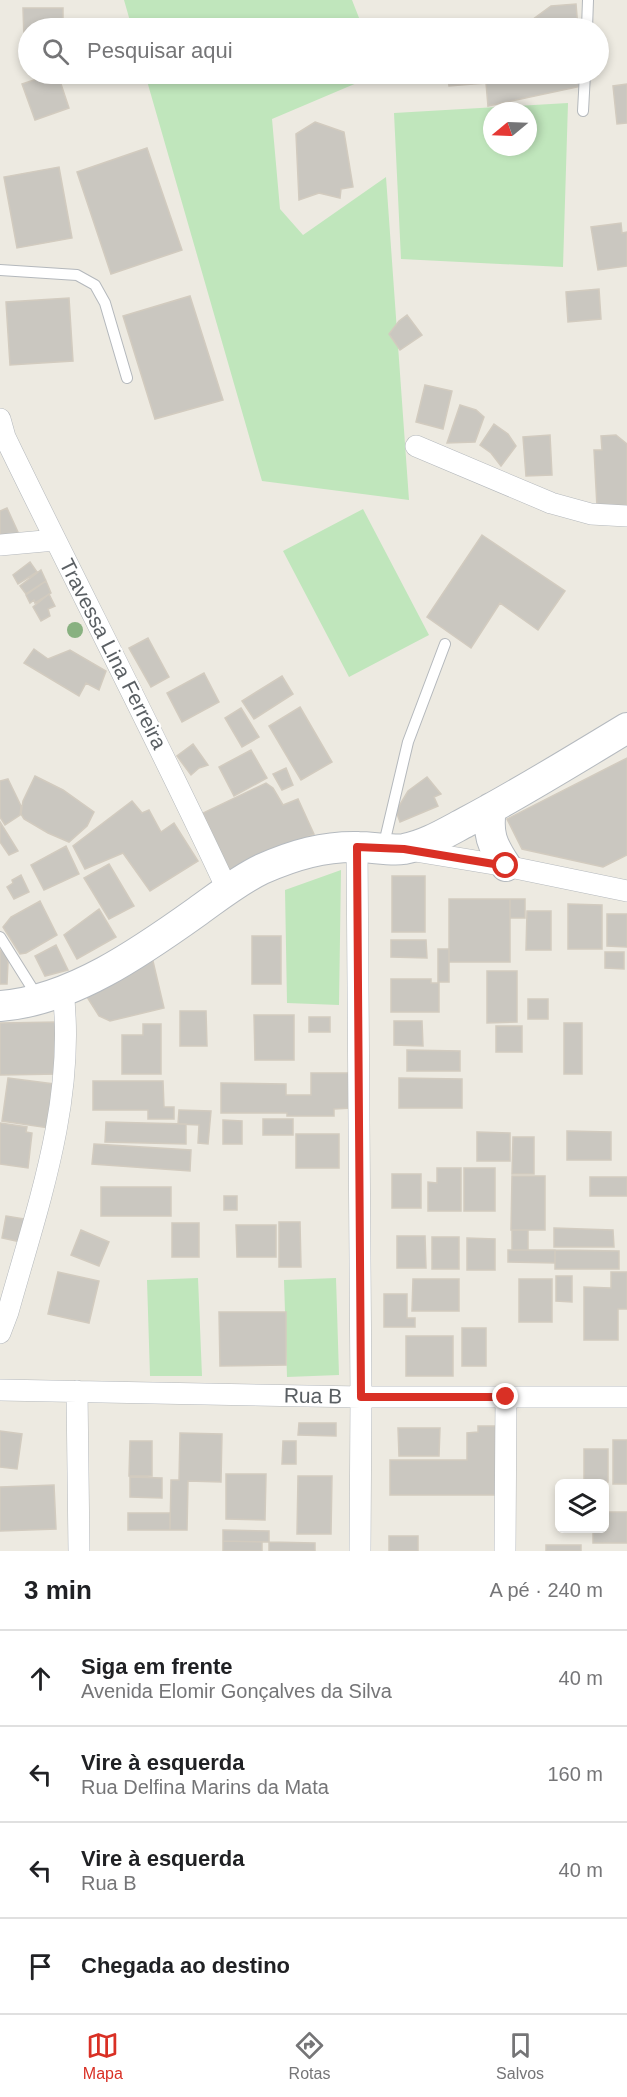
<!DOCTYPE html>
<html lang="pt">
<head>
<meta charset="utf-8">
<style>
  :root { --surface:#fff; --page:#f2f2f2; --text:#202124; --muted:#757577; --line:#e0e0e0; --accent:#d93025 }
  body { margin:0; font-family:Arial,sans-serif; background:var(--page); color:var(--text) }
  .controls { position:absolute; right:18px; bottom:18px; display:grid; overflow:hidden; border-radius:9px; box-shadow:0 3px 9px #0003 }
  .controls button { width:54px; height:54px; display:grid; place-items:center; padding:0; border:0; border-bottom:2px solid var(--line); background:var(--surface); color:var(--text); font:30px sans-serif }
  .compass { position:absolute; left:483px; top:102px; width:54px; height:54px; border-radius:50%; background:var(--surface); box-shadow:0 3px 9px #0003; rotate:251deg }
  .stop { position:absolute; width:18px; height:18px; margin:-14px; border:4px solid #d93025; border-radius:50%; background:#fff }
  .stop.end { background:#d93025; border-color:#fff; box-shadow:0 2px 6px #0008 }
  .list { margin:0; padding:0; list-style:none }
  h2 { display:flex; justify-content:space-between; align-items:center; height:78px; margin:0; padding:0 24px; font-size:26px }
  h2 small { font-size:20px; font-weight:400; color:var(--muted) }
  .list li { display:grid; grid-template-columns:39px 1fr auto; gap:18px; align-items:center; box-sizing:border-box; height:96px; padding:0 24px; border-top:2px solid var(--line) }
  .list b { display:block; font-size:22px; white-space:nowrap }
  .list p { margin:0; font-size:20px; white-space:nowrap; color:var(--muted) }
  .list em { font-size:20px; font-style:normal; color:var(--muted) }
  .icon { flex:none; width:33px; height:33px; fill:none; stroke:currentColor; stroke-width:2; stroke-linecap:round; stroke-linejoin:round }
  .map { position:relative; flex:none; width:627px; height:1551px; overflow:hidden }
  .search { position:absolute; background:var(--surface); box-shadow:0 3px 9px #0003; left:18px; right:18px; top:18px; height:66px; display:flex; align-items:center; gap:15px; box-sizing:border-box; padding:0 21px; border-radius:33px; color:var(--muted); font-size:22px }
  .sheet { height:462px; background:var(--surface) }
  nav { display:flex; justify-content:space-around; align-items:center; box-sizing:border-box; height:84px; border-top:2px solid var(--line); background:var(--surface); font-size:16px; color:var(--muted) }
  nav a { display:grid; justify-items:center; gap:3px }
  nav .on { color:var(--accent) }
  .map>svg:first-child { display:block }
  .green { fill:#c0e6bc; fill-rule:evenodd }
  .building { fill:#cac7c0; stroke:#d2cbbf; stroke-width:1.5 }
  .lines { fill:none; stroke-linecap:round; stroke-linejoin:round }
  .lane-casing { stroke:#b4b8bc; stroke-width:12 }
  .street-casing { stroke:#b4b8bc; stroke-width:22 }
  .secondary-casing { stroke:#b5babf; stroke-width:32 }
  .lane { stroke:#fff; stroke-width:10 }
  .street { stroke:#fff; stroke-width:21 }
  .secondary { stroke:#fff; stroke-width:30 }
  .tree { fill:#88b180 }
  .route { stroke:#d93025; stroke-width:8 }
  .labels { text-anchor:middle; stroke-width:4.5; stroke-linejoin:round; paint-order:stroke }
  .street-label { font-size:21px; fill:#5a5f63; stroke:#fff }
</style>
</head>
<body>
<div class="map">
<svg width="627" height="1551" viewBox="0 0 627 1551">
  <rect width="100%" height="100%" fill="#edeae1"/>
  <!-- green -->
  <path class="green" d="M124 0H352L363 28H132Z
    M145 74H378L272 119 280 209 303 235 386 177 409 500 262 481Z
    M568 103 563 267 401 259 394 113ZM492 111H528V147H492Z
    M363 509 429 635 349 677 283 551Z
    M341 870 339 1005 287 1003 285 890Z
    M198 1278 202 1376H150L147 1280Z
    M336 1278 339 1375 287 1377 284 1280Z"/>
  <!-- building -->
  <path class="building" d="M576 4 578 28H521L551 6Z
    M23 8H63V28H28V40H24Z
    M94 21 98 28H77Z
    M447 74H581L582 86 488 106 486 83 449 86Z
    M40 78H59L69 108 35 120 22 84Z
    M627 84V123L617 124 613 86Z
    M315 122 344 132 353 187 341 189 340 198 319 193 299 200 296 134Z
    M147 148 182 250 111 274 77 172Z
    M59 167 72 238 17 248 4 177Z
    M621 223 622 233 627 232V266L598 270 591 227Z
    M599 289 601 319 568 322 566 292Z
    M190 296 223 400 155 419 123 316Z
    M69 298 73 361 10 365 6 302Z
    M407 315 422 335 400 350 389 334 399 321Z
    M425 385 452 391 443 429 416 422Z
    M460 405 476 410 484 417 475 442 447 443Z
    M494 424 508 434 516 446 501 466 491 453 480 445Z
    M550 435 552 475 526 476 523 437Z
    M616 435 627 444V505L597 507 594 450H602L601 436Z
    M7 508 18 532 0 540V511Z
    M482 535 565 591 538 630 500 603 471 648 427 617Z
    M30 562 37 572 18 584 13 575Z
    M41 570 46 581 26 594 20 586Z
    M46 581 51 593 35 603 34 600 30 603 26 595Z
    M49 594 55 606 48 609 50 616 41 621 33 607Z
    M148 638 169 677 151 687 129 648Z
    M34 649 48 659 70 650 106 671 99 690 86 683 79 696 24 663Z
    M204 673 219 702 182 722 167 693Z
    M282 676 293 694 254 719 242 701Z
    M300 707 332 762 301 780 269 726Z
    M241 708 259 737 242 747 225 718Z
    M193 744 208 765 199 768 191 775 177 756Z
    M251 750 267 778 234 796 219 767Z
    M627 758V855L603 867 522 849 507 819Z
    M286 768 293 785 282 790 273 774Z
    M35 776 63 790 94 812 87 826 69 842 48 833 24 819 21 814 23 801Z
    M427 777 441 794 434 797 438 806 400 822 396 811 408 791Z
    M8 779 21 806 20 815 5 825 0 817V781Z
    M266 783 273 788 283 805 298 799 314 834 229 871 203 813Z
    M132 801 142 813 149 810 161 832 174 823 198 861 150 891 123 853 85 869 73 846Z
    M0 822 18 851 9 855 0 842Z
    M66 846 79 874 44 890 31 865Z
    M109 864 134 906 109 919 84 878Z
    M21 875 29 892 14 899 7 887 13 883 12 880Z
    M392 876H425V932H392Z
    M449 899H510V962H449Z
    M510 899H525V918H510Z
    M40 901 57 935 26 953 20 954 3 927 11 917Z
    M568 904 602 905V949H568Z
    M99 909 116 937 77 959 64 935Z
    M527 911H551V950H526Z
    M607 914H627V947L607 946Z
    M252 936H281V984H252Z
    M391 940H426L427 958 391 957Z
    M56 945 68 970 45 976 35 956Z
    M438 949H449V982H438Z
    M0 950 6 952 8 962 7 984H0Z
    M605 952H624V969L605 968Z
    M152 957 164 1008 110 1021 99 1016 87 997Z
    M487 971H517V1022L487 1023Z
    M391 979H431V983H439V1012H391Z
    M528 999H548V1019H528Z
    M180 1011H206L207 1046H180Z
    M254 1015H294V1060H255Z
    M309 1017H330V1032H309Z
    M394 1021H422L423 1046 394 1045Z
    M58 1022 59 1074 0 1075V1023Z
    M564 1023H582V1074H564Z
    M143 1024H161V1074H122V1035H143Z
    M496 1026H522V1052H496Z
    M407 1050 460 1051V1071H407Z
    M311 1073H352V1108L334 1109V1116H287V1113H221V1083L286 1084V1095H311Z
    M8 1078 54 1084 49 1128 2 1121Z
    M399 1078 462 1079V1108H399Z
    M93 1081H163L164 1107H174V1119H148V1110H93Z
    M179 1110 211 1111 208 1144 198 1143 199 1125 178 1124Z
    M263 1119H293V1135H263Z
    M223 1120 242 1121V1144H223Z
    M106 1122 186 1124V1144L105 1142Z
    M0 1123 27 1127 26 1132 32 1133 28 1168 0 1164Z
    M567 1131 611 1132V1160H567Z
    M477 1132 510 1133V1161H477Z
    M296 1134H339V1168H296Z
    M513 1137H534V1174H512Z
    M94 1144 191 1150 190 1171 92 1164Z
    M437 1168H461V1211H428V1182L437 1183Z
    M464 1168H495V1211H464Z
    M392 1174H421V1208H392Z
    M512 1176H545V1230H511Z
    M590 1177H627V1196H590Z
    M101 1187H171V1216H101Z
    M224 1196H237V1210H224Z
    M6 1216 25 1219 21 1242 2 1238Z
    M279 1222H300L301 1267H279Z
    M172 1223H199V1257H172Z
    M236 1225H276V1257H237Z
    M554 1228 613 1230 614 1247H554Z
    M81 1230 109 1242 99 1266 71 1255Z
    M512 1230H528V1250H512Z
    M397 1236H425L426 1268H397Z
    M432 1237H459V1269H432Z
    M467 1238 495 1239V1270H467Z
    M508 1250H555V1263L508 1262Z
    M555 1250 619 1251V1269H555Z
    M58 1272 99 1281 89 1323 48 1314Z
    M611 1272H627V1309H618V1340H584V1287L611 1288Z
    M556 1276H572V1302L556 1301Z
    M413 1279H459V1311H412Z
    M519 1279H552V1322H519Z
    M384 1294H407V1318H415V1327H384Z
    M219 1312H286V1365L220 1366Z
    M462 1328H486V1366H462Z
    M406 1336H453V1376H406Z
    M299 1423H336V1436L298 1435Z
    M478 1426H496V1495H390V1460H467V1433L478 1432Z
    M398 1428H440L439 1456H399Z
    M0 1431 22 1434 17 1469 0 1467Z
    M180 1433 222 1434 221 1482 188 1481 187 1530H170L171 1480H179Z
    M613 1440H627V1484H613Z
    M130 1441H152V1476H129Z
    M283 1441H296V1464H282Z
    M584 1449H608V1482H584Z
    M226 1474H266L265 1520 226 1519Z
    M298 1476H332L331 1534H297Z
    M130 1477 162 1478V1498L130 1497Z
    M54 1485 56 1529 0 1531V1487Z
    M604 1512H627V1543H593V1528H604Z
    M128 1513H170V1530H128Z
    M223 1530 269 1531V1542L223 1541Z
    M389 1536H418V1551H389Z
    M223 1541 262 1542V1551H223Z
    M269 1542 315 1543V1551H269Z
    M546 1545H581V1551H546Z"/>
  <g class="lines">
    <defs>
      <path id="lane" d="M587 28 588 0
        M583 111 585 74
        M0 270 77 275 95 285 105 303 127 378
        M383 848 408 742 445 644
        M0 937 37 996"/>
      <path id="street" d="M0 419 5 437C78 588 156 736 227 889
        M416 446 551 503 591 514 627 516
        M0 545 55 540
        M357 847 361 1397 360 1551
        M409 850 506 866 627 891
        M0 1333 8 1312C37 1208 76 1101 63 991
        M0 1390 361 1397H627
        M77 1391 79 1551
        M505 1551 506 1397"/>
      <path id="secondary" d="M491 808C487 834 492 845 506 866
        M0 1006C71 1001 142 951 198 911 219 896 239 880 262 869 294 855 324 846 359 847 373 847 389 851 404 849 426 845 447 832 466 822 521 793 574 760 627 728"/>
    </defs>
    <!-- lane casing -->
    <use href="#lane" class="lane-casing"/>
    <!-- street casing -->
    <use href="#street" class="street-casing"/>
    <!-- secondary casing -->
    <use href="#secondary" class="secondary-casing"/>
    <!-- lane -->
    <use href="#lane" class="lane"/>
    <!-- street -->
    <use href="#street" class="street"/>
    <!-- secondary -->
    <use href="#secondary" class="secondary"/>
  </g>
  <!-- trees -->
  <circle class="tree" cx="75" cy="630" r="8"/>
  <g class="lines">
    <!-- route -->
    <path class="route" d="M506 866 404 849 357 847 361 1397H506"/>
  </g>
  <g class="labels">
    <!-- street labels -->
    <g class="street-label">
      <text transform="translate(113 654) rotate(63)" y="7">Travessa Lina Ferreira</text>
      <text transform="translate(313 1396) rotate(1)" y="7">Rua B</text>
    </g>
  </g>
</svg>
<div class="controls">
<button><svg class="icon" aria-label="layers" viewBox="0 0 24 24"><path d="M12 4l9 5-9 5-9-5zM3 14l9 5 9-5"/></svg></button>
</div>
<svg class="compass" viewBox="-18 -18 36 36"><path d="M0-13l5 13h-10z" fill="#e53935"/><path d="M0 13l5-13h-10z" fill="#757577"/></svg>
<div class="stop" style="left:506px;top:866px"></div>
<div class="stop end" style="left:506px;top:1397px"></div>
<div class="search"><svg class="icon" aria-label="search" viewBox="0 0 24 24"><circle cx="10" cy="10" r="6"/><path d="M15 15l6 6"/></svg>Pesquisar aqui</div>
</div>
<section class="sheet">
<h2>3 min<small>A pé · 240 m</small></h2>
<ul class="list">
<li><svg class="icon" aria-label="ahead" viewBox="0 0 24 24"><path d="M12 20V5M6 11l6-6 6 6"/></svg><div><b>Siga em frente</b><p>Avenida Elomir Gonçalves da Silva</p></div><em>40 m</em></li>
<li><svg class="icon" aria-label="left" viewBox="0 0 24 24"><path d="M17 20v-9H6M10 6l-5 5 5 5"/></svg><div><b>Vire à esquerda</b><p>Rua Delfina Marins da Mata</p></div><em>160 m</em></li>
<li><svg class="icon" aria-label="left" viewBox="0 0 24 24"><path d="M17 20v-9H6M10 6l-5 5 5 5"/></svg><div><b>Vire à esquerda</b><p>Rua B</p></div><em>40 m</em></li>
<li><svg class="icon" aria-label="arrive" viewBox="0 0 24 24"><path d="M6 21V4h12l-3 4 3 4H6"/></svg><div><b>Chegada ao destino</b></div></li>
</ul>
</section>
<nav>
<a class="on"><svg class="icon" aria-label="map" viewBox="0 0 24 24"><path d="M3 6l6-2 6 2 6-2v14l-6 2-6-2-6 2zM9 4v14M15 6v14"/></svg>Mapa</a>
<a><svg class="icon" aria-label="directions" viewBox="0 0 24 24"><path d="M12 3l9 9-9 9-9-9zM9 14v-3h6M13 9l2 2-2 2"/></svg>Rotas</a>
<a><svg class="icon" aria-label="saved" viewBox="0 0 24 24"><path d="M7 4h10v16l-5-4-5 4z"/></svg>Salvos</a>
</nav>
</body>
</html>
